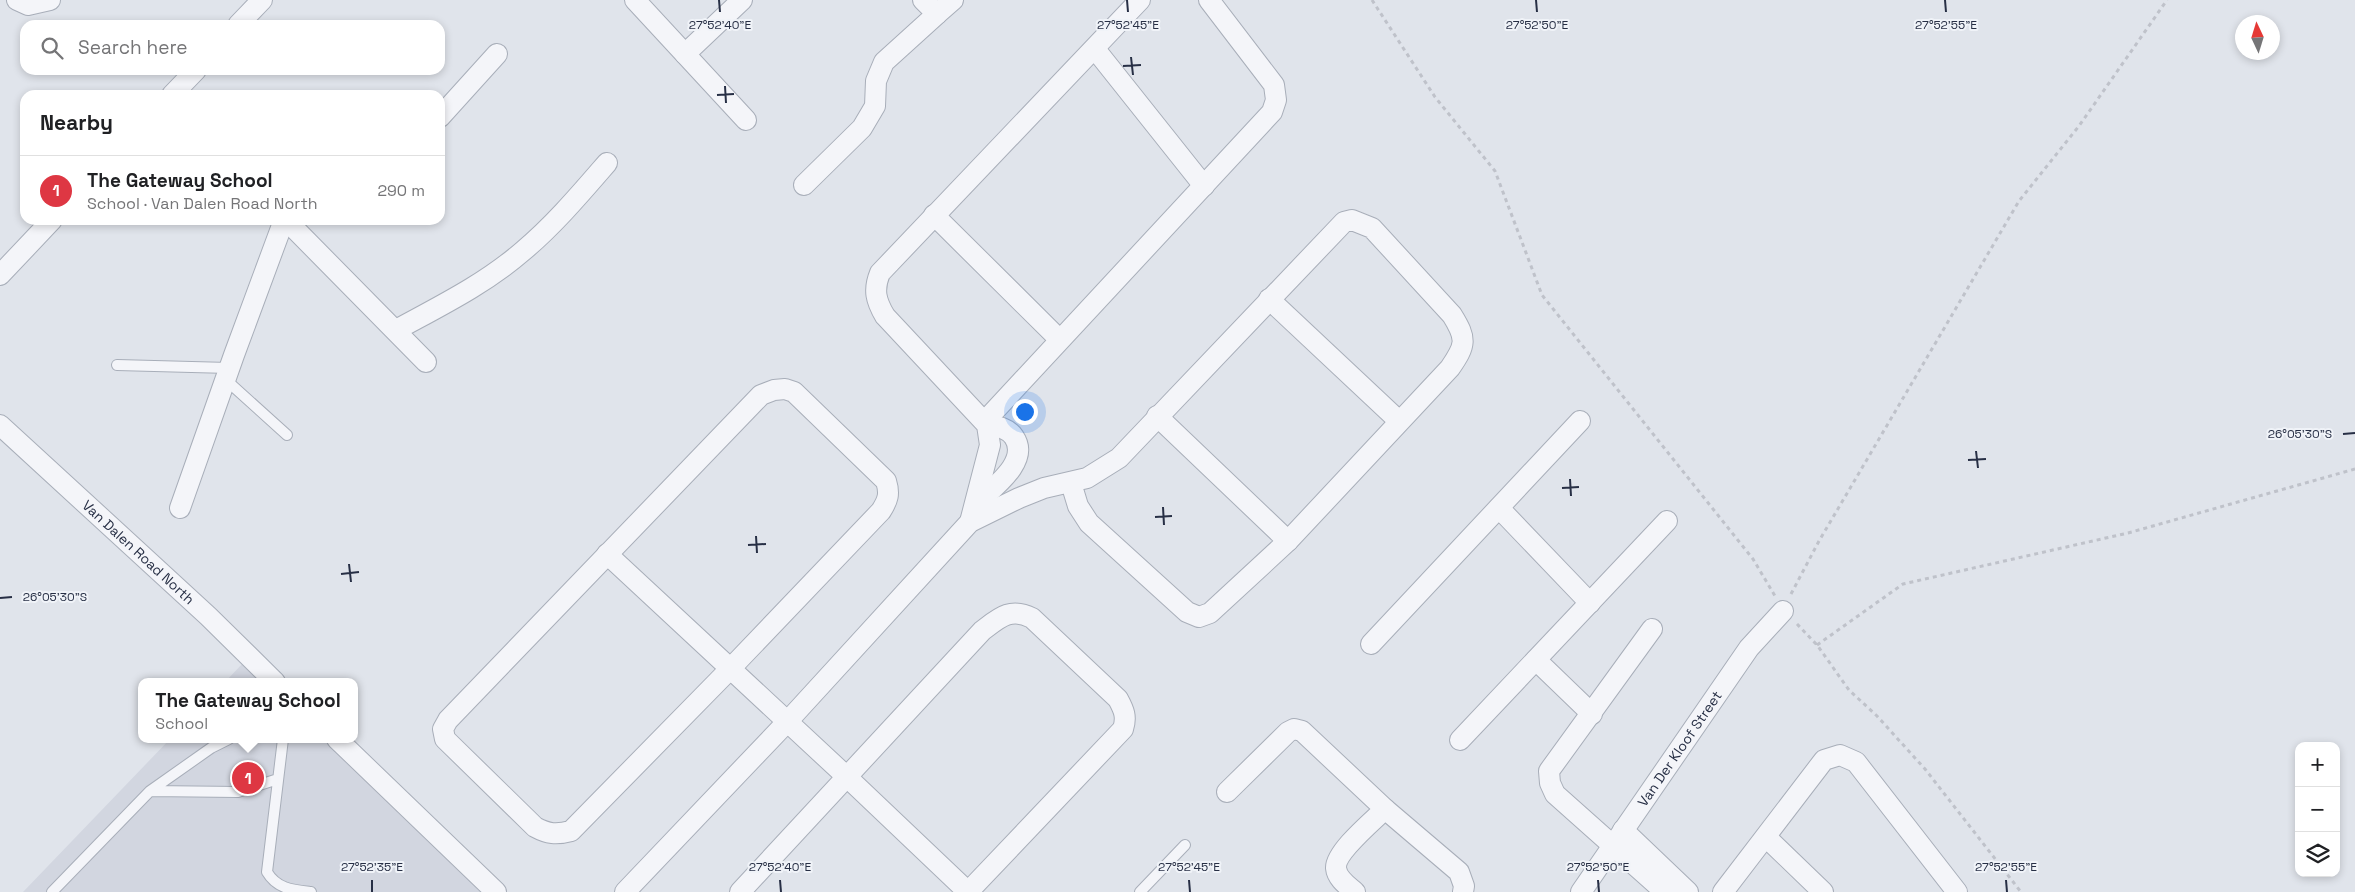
<!DOCTYPE html>
<html lang="en">
<head>
<meta charset="utf-8">
<style>
  :root { --surface:#fff; --page:#f2f2f2; --text:#202124; --muted:#757577; --line:#e0e0e0; --accent:#de3743 }
  body { margin:0; font-family:"Space Grotesk",sans-serif; background:var(--page); color:var(--text) }
  .controls { position:absolute; right:15px; bottom:15px; display:grid; overflow:hidden; border-radius:10px; box-shadow:0 2px 8px #0003 }
  .controls button { width:45px; height:45px; display:grid; place-items:center; padding:0; border:0; border-bottom:1px solid var(--line); background:var(--surface); color:var(--text); font:25px sans-serif }
  .compass { position:absolute; left:2235px; top:15px; width:45px; height:45px; border-radius:50%; background:var(--surface); box-shadow:0 2px 8px #0003; rotate:356deg }
  .you { position:absolute; left:1024px; top:411px; width:18px; height:18px; margin:-12px; border:4px solid #fff; border-radius:50%; background:#1a73e8; box-shadow:0 0 0 8px #1a73e833 }
  .badge { display:grid; place-items:center; width:32px; height:32px; border-radius:50%; background:var(--accent); color:#fff; font-size:16px; font-weight:700 }
  .pin { position:absolute; translate:-50% -50%; border:2px solid #fff; box-shadow:0 1px 5px #0006 }
  .popup { position:absolute; left:138px; top:678px; width:220px; height:65px; box-sizing:border-box; display:grid; place-content:center; border-radius:10px; background:var(--surface); filter:drop-shadow(0 1px 4px #0005); font-size:16px; white-space:nowrap; color:var(--muted) }
  .popup b { font-size:19px; color:var(--text) }
  .popup::after { content:''; position:absolute; left:50%; top:100%; margin-left:-10px; border:10px solid transparent; border-top-color:var(--surface) }
  .list { margin:0; padding:0; list-style:none }
  h2 { display:flex; justify-content:space-between; align-items:center; height:65px; margin:0; padding:0 20px; font-size:21px }
  h2 small { font-size:16px; font-weight:400; color:var(--muted) }
  .list li { display:grid; grid-template-columns:32px 1fr auto; gap:15px; align-items:center; box-sizing:border-box; height:70px; padding:0 20px; border-top:1px solid var(--line) }
  .list b { display:block; font-size:19px; white-space:nowrap }
  .list p { margin:0; font-size:16px; white-space:nowrap; color:var(--muted) }
  .list em { font-size:16px; font-style:normal; color:var(--muted) }
  .icon { flex:none; width:28px; height:28px; fill:none; stroke:currentColor; stroke-width:2; stroke-linecap:round; stroke-linejoin:round }
  .map { position:relative; flex:none; width:2355px; height:892px; overflow:hidden }
  .search { position:absolute; background:var(--surface); box-shadow:0 2px 8px #0003; left:20px; top:20px; width:425px; height:55px; display:flex; align-items:center; gap:12px; box-sizing:border-box; padding:0 18px; border-radius:15px; color:var(--muted); font-size:19px }
  .panel { position:absolute; background:var(--surface); box-shadow:0 2px 8px #0003; left:20px; top:90px; width:425px; height:135px; border-radius:15px }
  .map>svg:first-child { display:block }
  .built { fill:#d2d6e0 }
  .lines { fill:none; stroke-linecap:round; stroke-linejoin:round }
  .service-casing { stroke:#a8aeb9; stroke-width:12 }
  .minor-casing { stroke:#a8aeb9; stroke-width:22 }
  .path { stroke:#bfc2ca; stroke-width:3; stroke-dasharray:4 4; stroke-linecap:butt }
  .service { stroke:#f4f5f9; stroke-width:10 }
  .minor { stroke:#f4f5f9; stroke-width:20 }
  .ticks { fill:none; stroke:#272f45; stroke-width:2 }
  .labels { text-anchor:middle; stroke-width:4; stroke-linejoin:round; paint-order:stroke }
  .street-label { font-size:14px; fill:#272f45; stroke:#f0f3f8 }
  .ticks-label { font-size:12px; text-anchor:middle; fill:#272f45; stroke:#f0f3f8; stroke-width:4; stroke-linejoin:round; paint-order:stroke }
</style>
</head>
<body>
<div class="map">
<svg width="2355" height="892" viewBox="0 0 2355 892">
  <rect width="100%" height="100%" fill="#e0e4eb"/>
  <!-- built -->
  <path class="built" d="M243 663 262 682H225Z
    M170 739H323L483 892H23Z"/>
  <g class="lines">
    <defs>
      <path id="service" d="M117 365 229 368
        M225 379 287 435
        M283 739 267 872C277 889 293 890 311 892
        M150 791 238 792 278 779
        M52 892 150 791 211 748 229 739
        M1140 892 1185 845"/>
      <g id="minor">
        <path d="M17 0 28 5 50 0"/>
        <path d="M635 0 746 120"/>
        <path d="M923 0 937 14 953 0"/>
        <path d="M238 25 262 0"/>
        <path d="M1095 49 1204 186"/>
        <path d="M685 54 742 0"/>
        <path d="M172 95 196 70"/>
        <path d="M440 117 497 54"/>
        <path d="M804 185 862 128 875 106 876 81 884 62 937 14"/>
        <path d="M934 215 1059 339"/>
        <path d="M286 220 426 362"/>
        <path d="M0 275 52 220"/>
        <path d="M1269 299 1399 421"/>
        <path d="M396 330C440 306 485 284 523 251 554 225 581 193 607 163"/>
        <path d="M785 389 794 392 886 481C890 494 888 500 881 511L730 669 571 831C556 835 548 834 535 827L445 739 443 729 448 720 761 395 774 390Z"/>
        <path d="M1157 416 1288 541"/>
        <path d="M985 421 1272 112 1276 100 1274 85 1209 0"/>
        <path id="s1" d="M0 425 208 616 275 682"/>
        <path d="M975 505C991 489 1031 462 1014 437 1008 428 998 426 987 425"/>
        <path d="M180 508 234 355 284 220"/>
        <path d="M1499 508 1590 603"/>
        <path d="M970 522 990 445 987 425 885 316C876 301 873 290 880 273L1140 0"/>
        <path d="M607 554 847 777 968 892"/>
        <path d="M1652 629 1549 771 1550 783 1555 794 1665 892"/>
        <path d="M1371 644 1580 421"/>
        <path d="M1536 660 1592 714"/>
        <path d="M337 739 496 892"/>
        <path d="M1460 740 1667 521"/>
        <path d="M1227 792 1288 732 1294 729 1302 731 1385 809 1459 872 1464 886 1463 892"/>
        <path d="M1623 830 1688 892"/>
        <path d="M1766 837 1823 892"/>
        <path d="M625 892 787 722 970 522 1019 498 1044 488 1087 478 1119 458 1344 222 1352 220 1372 228 1452 315C1467 339 1466 345 1450 368L1288 541 1210 613 1199 617 1187 612 1089 523 1078 506 1071 483"/>
        <path d="M740 892 982 631C999 618 1010 607 1032 618L1118 699C1124 710 1127 717 1123 729L968 892"/>
        <path d="M1355 892C1348 886 1337 879 1336 868 1335 852 1374 820 1385 809"/>
        <path id="s2" d="M1581 892 1749 648 1783 611"/>
        <path d="M1723 892 1824 760 1840 755 1856 762 1957 892"/>
      </g>
    </defs>
    <!-- service casing -->
    <use href="#service" class="service-casing"/>
    <!-- minor casing -->
    <use href="#minor" class="minor-casing"/>
    <!-- path -->
    <path class="path" d="M1372 0 1435 97 1495 171 1542 295 1753 559 1775 596
      M1791 594 1819 541 2019 201 2079 126 2167 0
      M1797 624 1817 645 1849 690 1877 716 1925 769 2021 892
      M1817 645 1903 584 2128 533 2355 469"/>
    <!-- service -->
    <use href="#service" class="service"/>
    <!-- minor -->
    <use href="#minor" class="minor"/>
  </g>
  <!-- ticks -->
  <path class="ticks" d="M719 0 720 12M1127 0 1128 12M1536 0 1537 12M1945 0 1946 12M1131 57 1133 75M1123 66 1141 65M725 86 726 103M717 95 734 94M2343 434 2355 433M1976 451 1978 468M1968 460 1986 459M1570 479 1571 496M1562 488 1579 487M1163 507 1164 525M1155 517 1172 516M756 536 757 553M748 545 766 544M349 564 351 582M341 574 359 572M0 598 12 597M372 880V892M780 880 781 892M1189 880 1190 892M1598 880 1599 892M2006 880 2007 892"/>
  <g class="labels">
    <!-- street labels -->
    <g class="street-label">
      <text dy="5" stroke="none"><textPath href="#s1" startOffset="188">Van Dalen Road North</textPath></text>
      <text dy="5" stroke="none"><textPath href="#s2" startOffset="174">Van Der Kloof Street</textPath></text>
    </g>
  </g>
  <g class="ticks-label">
    <text x="720" y="29">27°52'40"E</text>
    <text x="1128" y="29">27°52'45"E</text>
    <text x="1537" y="29">27°52'50"E</text>
    <text x="1946" y="29">27°52'55"E</text>
    <text x="2300" y="438">26°05'30"S</text>
    <text x="55" y="601">26°05'30"S</text>
    <text x="372" y="871">27°52'35"E</text>
    <text x="780" y="871">27°52'40"E</text>
    <text x="1189" y="871">27°52'45"E</text>
    <text x="1598" y="871">27°52'50"E</text>
    <text x="2006" y="871">27°52'55"E</text>
  </g>
</svg>
<div class="controls">
<button>+</button>
<button>−</button>
<button><svg class="icon" aria-label="layers" viewBox="0 0 24 24"><path d="M12 4l9 5-9 5-9-5zM3 14l9 5 9-5"/></svg></button>
</div>
<svg class="compass" viewBox="-18 -18 36 36"><path d="M0-13l5 13h-10z" fill="#e53935"/><path d="M0 13l5-13h-10z" fill="#757577"/></svg>
<div class="you"></div>
<div class="pin badge" style="left:248px;top:778px">1</div>
<div class="popup"><b>The Gateway School</b>School</div>
<div class="search"><svg class="icon" aria-label="search" viewBox="0 0 24 24"><circle cx="10" cy="10" r="6"/><path d="M15 15l6 6"/></svg>Search here</div>
<section class="panel">
<h2>Nearby<small></small></h2>
<ul class="list">
<li><span class="badge">1</span><div><b>The Gateway School</b><p>School · Van Dalen Road North</p></div><em>290 m</em></li>
</ul>
</section>
</div>
</body>
</html>
